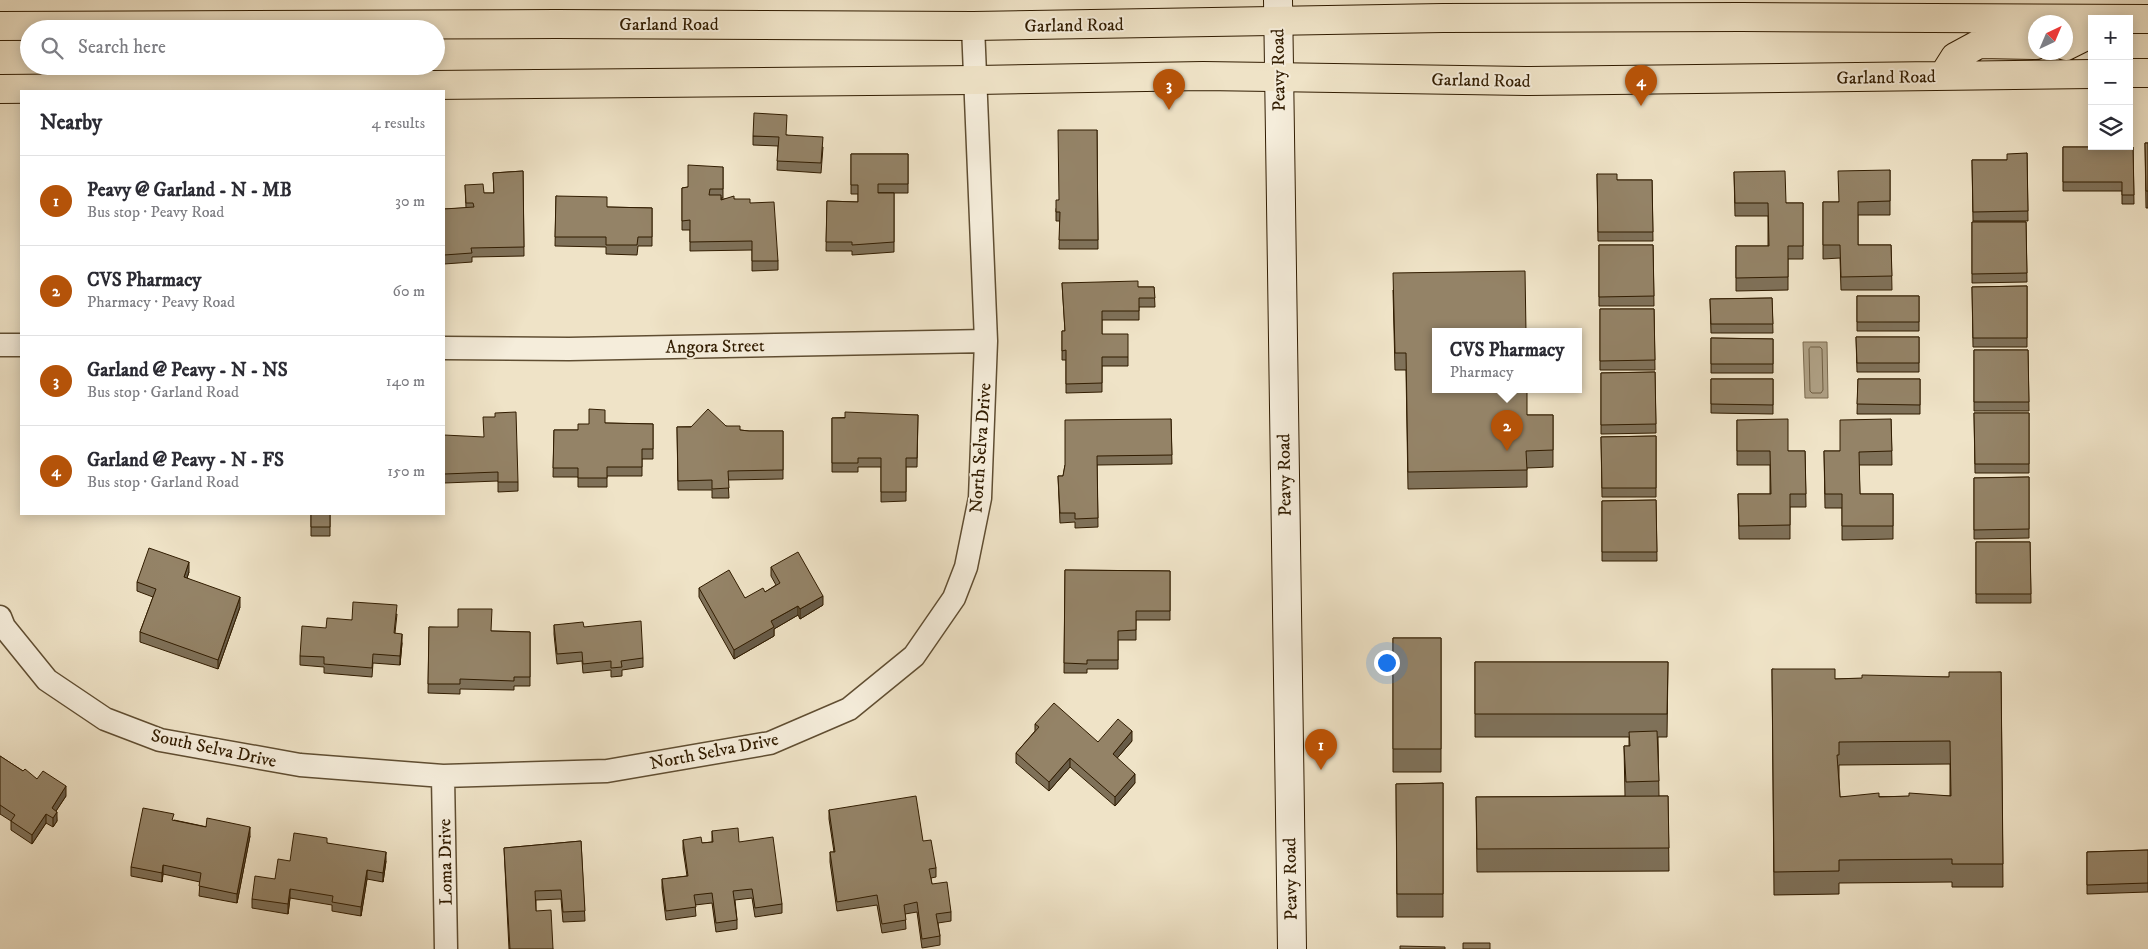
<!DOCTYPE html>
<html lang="en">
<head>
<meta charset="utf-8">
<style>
  :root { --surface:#fff; --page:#f7f7f7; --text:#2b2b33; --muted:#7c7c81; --line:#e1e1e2; --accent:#b45309 }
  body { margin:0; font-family:"IM FELL DW Pica",serif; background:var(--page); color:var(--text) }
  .controls { position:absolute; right:15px; top:15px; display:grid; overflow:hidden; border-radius:0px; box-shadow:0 2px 12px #0003 }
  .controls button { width:45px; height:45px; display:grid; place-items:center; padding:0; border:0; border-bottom:1px solid var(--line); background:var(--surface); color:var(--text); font:25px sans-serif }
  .compass { position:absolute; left:2028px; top:15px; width:45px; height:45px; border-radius:50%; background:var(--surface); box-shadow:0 2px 12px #0003; rotate:44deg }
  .you { position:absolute; left:1386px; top:662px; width:18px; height:18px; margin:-12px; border:4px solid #fff; border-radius:50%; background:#1a73e8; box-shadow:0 0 0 8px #1a73e833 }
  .badge { display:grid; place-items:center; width:32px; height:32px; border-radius:50%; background:var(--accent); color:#fff; font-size:16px; font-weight:700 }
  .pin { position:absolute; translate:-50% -41px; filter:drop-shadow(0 1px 2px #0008) }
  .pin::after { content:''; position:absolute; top:26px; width:18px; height:15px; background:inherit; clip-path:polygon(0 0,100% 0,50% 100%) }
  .popup { position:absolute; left:1432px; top:328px; width:150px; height:65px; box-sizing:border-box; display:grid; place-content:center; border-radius:0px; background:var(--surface); filter:drop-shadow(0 1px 4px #0005); font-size:16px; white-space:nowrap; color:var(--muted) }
  .popup b { font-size:19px; color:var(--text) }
  .popup::after { content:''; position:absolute; left:50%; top:100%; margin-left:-10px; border:10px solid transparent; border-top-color:var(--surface) }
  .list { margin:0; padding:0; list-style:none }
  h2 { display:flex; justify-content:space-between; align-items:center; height:65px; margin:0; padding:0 20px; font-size:21px }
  h2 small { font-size:16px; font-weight:400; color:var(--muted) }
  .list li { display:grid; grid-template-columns:32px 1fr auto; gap:15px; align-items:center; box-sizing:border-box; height:90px; padding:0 20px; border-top:1px solid var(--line) }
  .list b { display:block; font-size:19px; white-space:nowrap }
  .list p { margin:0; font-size:16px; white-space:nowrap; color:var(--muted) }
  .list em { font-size:16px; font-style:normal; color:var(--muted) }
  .icon { flex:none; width:28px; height:28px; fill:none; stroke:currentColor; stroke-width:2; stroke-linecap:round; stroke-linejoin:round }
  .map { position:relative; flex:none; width:2148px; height:949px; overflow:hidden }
  .search { position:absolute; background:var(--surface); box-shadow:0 2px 12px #0003; left:20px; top:20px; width:425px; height:55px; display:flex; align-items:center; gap:12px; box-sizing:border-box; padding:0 18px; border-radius:28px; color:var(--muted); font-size:19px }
  .panel { position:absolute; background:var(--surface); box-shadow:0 2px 12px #0003; left:20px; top:90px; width:425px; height:425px; border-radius:0px }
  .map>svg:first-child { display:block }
  .water { fill:#ae9f83; stroke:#7c6b4f }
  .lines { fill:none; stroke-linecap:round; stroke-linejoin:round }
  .shore { stroke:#705e42; stroke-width:1 }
  .street-casing { stroke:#604e32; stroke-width:25 }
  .secondary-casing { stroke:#311c00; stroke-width:30 }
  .primary-casing { stroke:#311c00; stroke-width:30 }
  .street { stroke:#f5eddb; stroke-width:22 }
  .secondary { stroke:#f5eddb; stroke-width:28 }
  .primary { stroke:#efe3c7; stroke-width:28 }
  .wall { fill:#7f7159; stroke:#311c00; fill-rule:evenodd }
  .shaded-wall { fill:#685c48; stroke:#311c00 }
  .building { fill:#948367; stroke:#311c00; fill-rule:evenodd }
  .labels { text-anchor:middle; stroke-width:4; stroke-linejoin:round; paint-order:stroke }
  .street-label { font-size:18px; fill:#311c00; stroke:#f5eddb }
</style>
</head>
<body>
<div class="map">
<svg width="2148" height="949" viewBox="0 0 2148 949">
  <rect width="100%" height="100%" fill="#efe3c7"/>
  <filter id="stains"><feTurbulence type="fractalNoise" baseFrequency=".004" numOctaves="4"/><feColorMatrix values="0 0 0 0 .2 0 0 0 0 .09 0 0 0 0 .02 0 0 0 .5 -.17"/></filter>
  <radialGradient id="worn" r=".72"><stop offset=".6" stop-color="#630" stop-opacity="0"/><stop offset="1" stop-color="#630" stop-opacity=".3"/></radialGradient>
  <!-- water -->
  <path class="water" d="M1803 342H1827L1828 398H1805Z"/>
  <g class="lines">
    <!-- shore -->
    <path class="shore" d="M1811 347H1820L1822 349 1823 390 1821 393H1812L1810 391 1809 349Z"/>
    <defs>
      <path id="street" d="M0 345H21
        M444 348 569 349 986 341
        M0 617 4 627 47 680 105 719 160 740 300 765 443 776 607 771 770 743 849 709 914 656 954 598 966 567 980 498 986 341 973 26
        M443 776 446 949"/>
      <path id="secondary" d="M1278 0 1292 949"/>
      <path id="primary" d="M0 26 556 24 973 26 1443 18 1741 17 2148 19
        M2066 46 2092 33
        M2129 73H2148
        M1943 76 1955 57 1979 44 2036 45
        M0 89 976 80 1203 76 1530 81 2092 74"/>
    </defs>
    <!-- street casing -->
    <use href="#street" class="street-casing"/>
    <!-- secondary casing -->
    <use href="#secondary" class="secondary-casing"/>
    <!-- primary casing -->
    <use href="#primary" class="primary-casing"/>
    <!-- street -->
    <use href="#street" class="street"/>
    <!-- secondary -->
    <use href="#secondary" class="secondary"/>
    <!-- primary -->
    <use href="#primary" class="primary"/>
  </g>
  <!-- wall -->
  <path class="wall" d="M1097 130 1098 249H1059L1060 221H1056V209L1059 200Z
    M787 135 823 147 821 173 777 170 778 146 753 145V136Z
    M2145 143H2148V208H2146Z
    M2063 147H2133L2134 204H2122V191H2063Z
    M2027 153 2028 221H1973L1972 160H2007Z
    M851 154H908V193H878H894V252L852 255V251H826L827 201 858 202V194H851Z
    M723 167V198H721V199H734L750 203 778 261V270L752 271V250L690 251V230H682V188L688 187Z
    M1890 170V215H1858V245H1891L1892 290H1841L1840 258 1823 259V202H1838Z
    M523 171 524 256 472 257V262L444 264V209L466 208 465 185 484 193H494L493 173Z
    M1734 172 1786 203H1803V259H1788V290L1736 291V246H1768V216H1735Z
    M1597 174 1617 180H1652L1653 241H1598Z
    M556 196 607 207 652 208V246H638L637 255 606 254V247L555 246Z
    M1972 222H2026L2027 282 1972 283Z
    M1599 245H1653L1654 306H1599Z
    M1062 283 1138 287H1154L1155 307H1139V320H1102V334L1128 357V366H1102V392L1066 393V360H1062V331H1065Z
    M2027 286V347H1973L1972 287Z
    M1393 290 1527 415H1553V467L1527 468V487L1408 489 1406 370H1395Z
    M1857 296H1919V331H1857Z
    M1772 298 1773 333H1711L1710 299Z
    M1600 309H1654L1655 370H1600Z
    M1856 337H1919V372H1857Z
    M1711 338 1773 339V373H1711Z
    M1974 350H2028L2029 411H1974Z
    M1655 372 1656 433 1601 434V373Z
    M1711 379H1773V414L1711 413Z
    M1858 379H1920V414H1857Z
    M1974 413H2029V473H1975Z
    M918 415 917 467H906V501L881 502V467H858V472H832V418Z
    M1171 419 1172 464 1097 465 1098 527 1075 528V522L1060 523 1058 476H1063L1065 465Z
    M1891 419 1892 465H1859L1860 494H1893V539L1842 540V508H1825L1824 451H1840Z
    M1737 420 1788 451H1805L1806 507H1790V539H1739L1738 494H1770V465H1737Z
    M605 423 653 424V459H642V476H607V487H578V477H553L554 430H578Z
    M726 426 740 430 749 431H783V479L728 480 729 498H712V490H678L677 427Z
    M444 435 518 482V491L498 492V481L444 483Z
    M1656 436V497H1602L1601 437Z
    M2029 477V538L1974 539V478Z
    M1656 500 1657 561H1602V501Z
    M311 514H330V536H311Z
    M1976 542H2030L2031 603H1976Z
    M771 567 823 605 800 619 798 615 774 629V636L734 659 699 597V588L745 598 765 592 776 585 771 576Z
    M1065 570 1170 571V620H1136V640H1118V669H1087V673H1064Z
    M189 572 187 578 240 607 218 669 140 642V632L153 597 137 591V582Z
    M397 614 395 633 402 643 400 665 373 663 372 677 324 673V667L300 665V656L326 628 352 620Z
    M554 625 584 627 643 658V667L622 670V676L611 677V670L583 673 582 661 557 664 554 634Z
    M429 627 492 631 530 632V686H514V690L460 689V694L428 693Z
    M1393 638H1441V772H1393Z
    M1475 662H1668L1667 737H1658L1659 796H1668L1669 871 1477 872 1476 797 1625 796 1624 746H1629V737H1475Z
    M1772 669 1835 679 1949 677 2001 672 2003 887H1952V882L1839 883V894L1774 895ZM1950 764V796L1840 797 1839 778V765Z
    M1035 724 1098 742 1132 741 1117 758 1135 783 1115 806 1070 767 1049 791 1016 763V753L1035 731Z
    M0 756 23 771 66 796 56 811 57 821 53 827 46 823 32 844 11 830V821L0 814Z
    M1443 783V917H1397L1396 784Z
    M829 810 923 841 936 868V877L931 878 932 884 951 912V921L938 923 940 936V945L922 948 917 912 905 914 906 929 882 933 877 905 837 911 830 862V852H834L829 819Z
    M174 820 250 836 237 903 199 896 200 882 163 874 162 882 131 876V867Z
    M712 831 739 842 782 904V913L755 917 752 898 735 900 737 920V929L716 932 712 903 695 905 696 916 666 920 662 888V879L687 876 683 849V840L702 843 712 842Z
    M581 841 585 921 563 922 561 899 536 900V911L553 949H509L504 848Z
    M327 843 386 861 383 882 367 879 361 916 332 911V905L290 898 288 914 252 908V899L275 879 290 861Z
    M2148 850V892L2087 894V852Z"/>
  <!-- shaded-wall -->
  <path class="shaded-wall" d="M189 562V572L184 587V577Z
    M823 596V605L800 619V609Z
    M240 597V607L218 669V660Z
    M798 606V615L774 629V636L734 659V650L771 621Z
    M402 634V643L400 665V656Z
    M1132 731V741L1113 763V754Z
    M1070 758V767L1049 791V782Z
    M1135 774V783L1115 806V797Z
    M66 786V796L52 817V808Z
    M57 812V821L53 827V818Z
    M46 814V823L32 844V835Z
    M250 827V836L237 903V894Z
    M386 852V861L383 882V873Z
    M163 865V874L162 882V873Z
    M367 870V879L361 916V907Z
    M290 889V898L288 914V904Z"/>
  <!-- building -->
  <path class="building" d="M754 113 787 115 786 135 823 137 821 163 777 161 779 137 753 136Z
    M1058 130H1097L1098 240H1059L1060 212H1056V200H1059Z
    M2145 143H2148V191H2146Z
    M2063 147H2133L2134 195H2122V182H2063Z
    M2027 153 2028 211 1973 212 1972 160H2007V154Z
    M851 154H908V184H878V193H894V242L852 245V242H826L827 201 858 202V185H851Z
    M688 165 723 167V189H710L709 195H721V200L734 196V199H750V203L774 202 778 261H752V241L690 242V220L682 221V188L688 187Z
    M1890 170V201L1858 202V245H1891L1892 276 1841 277 1840 245H1823V202H1839L1838 171Z
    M523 171 524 247 471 248 472 253 444 255V209L474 207 473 203H466L465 185 483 184 484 193H494L493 173Z
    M1785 171 1786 203H1803V246H1788V277L1736 278V246H1769L1768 203H1735L1734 172Z
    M1597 174H1617V180H1652L1653 232H1598Z
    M556 196 607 197V207L652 208V237H638L637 245H606V237H555Z
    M1972 222H2026L2027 273 1972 274Z
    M1599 245H1653L1654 296 1599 297Z
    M1525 271 1526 332H1436V390H1527V415H1553V450L1526 451 1527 470 1408 472 1406 353H1395L1393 273Z
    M1138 281V287H1154L1155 298H1139V311H1102V334H1128V357H1102V383L1066 384V350L1062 351V331H1065L1062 283Z
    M2027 286V338H1973L1972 287Z
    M1857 296H1919V322H1857Z
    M1772 298 1773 324H1711L1710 299Z
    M1600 309H1654L1655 360 1600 361Z
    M1856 337H1919V363H1857Z
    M1711 338 1773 339V364H1711Z
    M1974 350H2028L2029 402H1974Z
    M1655 372 1656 424 1601 425V373Z
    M1711 379H1773V405L1711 404Z
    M1858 379H1920V405L1857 404Z
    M589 409 605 410V423L653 424V449H642V467H607V478H578V468H553L554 430H578V424H589Z
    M708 409 726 426H740V430L749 431H783V470L728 471 729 488 712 489V480L678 481 677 427H691Z
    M516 412 518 482H498V472L444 474V435L484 437 483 417H495V413Z
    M845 412 918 415 917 458H906V492H881V458H858V463H832V418H845Z
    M1974 413H2029V464H1975Z
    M1171 419 1172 455 1097 456 1098 518 1075 519V513H1060L1058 476H1063L1065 465V420Z
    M1788 419V451H1805L1806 494H1790V525L1739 526 1738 494H1771L1770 451H1737V420Z
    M1891 419 1892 451 1859 452 1860 494H1893V526H1842V494H1825L1824 451H1840V420Z
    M1656 436V488H1602L1601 437Z
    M2029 477V529L1974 530V478Z
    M1656 500 1657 552H1602V501Z
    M311 514H330V527H311Z
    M1976 542H2030L2031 594H1976Z
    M149 548 189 562 184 577 240 597 218 660 140 632 156 589 137 582Z
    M798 552 823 596 800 609 798 606 771 621 774 627 734 650 699 588 729 570 745 598 763 588 765 592 780 583 771 567Z
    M1065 570 1170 571V611H1136V630L1118 631V660H1087V664L1064 663Z
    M353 602 397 605 394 633 402 634 400 656 373 654 372 668 324 664V657L300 656 302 626 326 628 327 618 352 620Z
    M458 609H492L491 631 530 632V677H514V681L460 679V684H428L429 627H458Z
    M641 621 643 658 621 661 622 667 611 668V661L583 664 582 652 557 654 554 625 583 622 584 627Z
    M1393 638H1441V749H1393Z
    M1475 662H1668L1667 714H1475Z
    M1772 669H1835V679L1862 678V675L1949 677V672H2001L2003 864H1952V859L1839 860V871L1774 872ZM1950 741 1951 796 1909 793V796L1879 797V793L1840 797 1837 755H1839V742Z
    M1054 703 1098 742 1118 719 1132 731 1113 754 1135 774 1115 797 1070 758 1049 782 1016 753 1039 727 1035 724Z
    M1657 731 1659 781 1626 782 1624 746H1630L1629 732Z
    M0 756 23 771 25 769 37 779 43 771 66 786 52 808 57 812 53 818 46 814 32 835 11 821 15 815 0 805Z
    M1443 783V894H1397L1396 784Z
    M916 796 923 841 931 840 936 868 929 869 932 884 947 882 951 912 936 914 940 936 922 939 917 902 904 905 906 920 882 924 877 895 837 902 830 852H835L829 810Z
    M1668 796 1669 848 1477 849 1476 797Z
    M143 808 174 814 172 820 206 827 207 818 250 827 237 894 199 886 201 873 163 865 162 873 131 867Z
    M738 828 739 842 773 837 782 904 755 908 752 889 733 891 737 920 716 923 712 893 694 895 696 907 666 911 662 879 688 876 683 840 701 837 702 843 713 842 712 831Z
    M294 833 327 838V843L386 852 383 873 367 870 361 907 332 902 333 896 290 889 288 904 252 899 255 876 275 879 278 859 290 861Z
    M581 841 585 911 563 912 561 890 535 891 536 911 551 910 553 949H510L504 848Z
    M2148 850V883L2087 885V852Z
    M1463 943H1490V949H1463Z
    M1400 946 1445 947V949H1400Z"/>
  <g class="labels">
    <!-- street labels -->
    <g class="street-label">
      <text x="669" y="30">Garland Road</text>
      <text transform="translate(1074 25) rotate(-1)" y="6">Garland Road</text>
      <text transform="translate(1278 70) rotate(-91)" y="6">Peavy Road</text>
      <text transform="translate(1886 77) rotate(-1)" y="6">Garland Road</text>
      <text transform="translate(1481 80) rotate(1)" y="6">Garland Road</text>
      <text transform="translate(715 346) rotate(-1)" y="6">Angora Street</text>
      <text transform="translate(980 448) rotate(-86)" y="6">North Selva Drive</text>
      <text transform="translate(1284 475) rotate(-91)" y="6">Peavy Road</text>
      <text transform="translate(214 748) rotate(12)" y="6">South Selva Drive</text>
      <text transform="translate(714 751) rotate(-11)" y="6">North Selva Drive</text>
      <text transform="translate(445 862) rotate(-91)" y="6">Loma Drive</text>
      <text transform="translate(1290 879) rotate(-91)" y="6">Peavy Road</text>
    </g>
  </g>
  <rect width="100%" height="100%" filter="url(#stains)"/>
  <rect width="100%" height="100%" fill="url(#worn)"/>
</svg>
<div class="controls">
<button>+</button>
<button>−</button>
<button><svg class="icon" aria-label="layers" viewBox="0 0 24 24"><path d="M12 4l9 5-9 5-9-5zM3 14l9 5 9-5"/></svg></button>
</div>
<svg class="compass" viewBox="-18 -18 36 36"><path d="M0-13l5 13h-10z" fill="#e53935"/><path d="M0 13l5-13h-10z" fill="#7c7c81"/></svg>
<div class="you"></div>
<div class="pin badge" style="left:1321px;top:770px">1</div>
<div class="pin badge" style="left:1507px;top:451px">2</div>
<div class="popup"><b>CVS Pharmacy</b>Pharmacy</div>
<div class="pin badge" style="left:1169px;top:110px">3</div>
<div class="pin badge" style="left:1641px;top:106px">4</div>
<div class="search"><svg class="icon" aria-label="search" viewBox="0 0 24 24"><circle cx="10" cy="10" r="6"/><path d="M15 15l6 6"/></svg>Search here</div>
<section class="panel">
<h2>Nearby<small>4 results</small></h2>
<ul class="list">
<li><span class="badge">1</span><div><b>Peavy @ Garland - N - MB</b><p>Bus stop · Peavy Road</p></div><em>30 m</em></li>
<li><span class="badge">2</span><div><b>CVS Pharmacy</b><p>Pharmacy · Peavy Road</p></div><em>60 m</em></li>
<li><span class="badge">3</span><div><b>Garland @ Peavy - N - NS</b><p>Bus stop · Garland Road</p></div><em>140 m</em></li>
<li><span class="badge">4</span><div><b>Garland @ Peavy - N - FS</b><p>Bus stop · Garland Road</p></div><em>150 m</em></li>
</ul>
</section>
</div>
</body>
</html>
